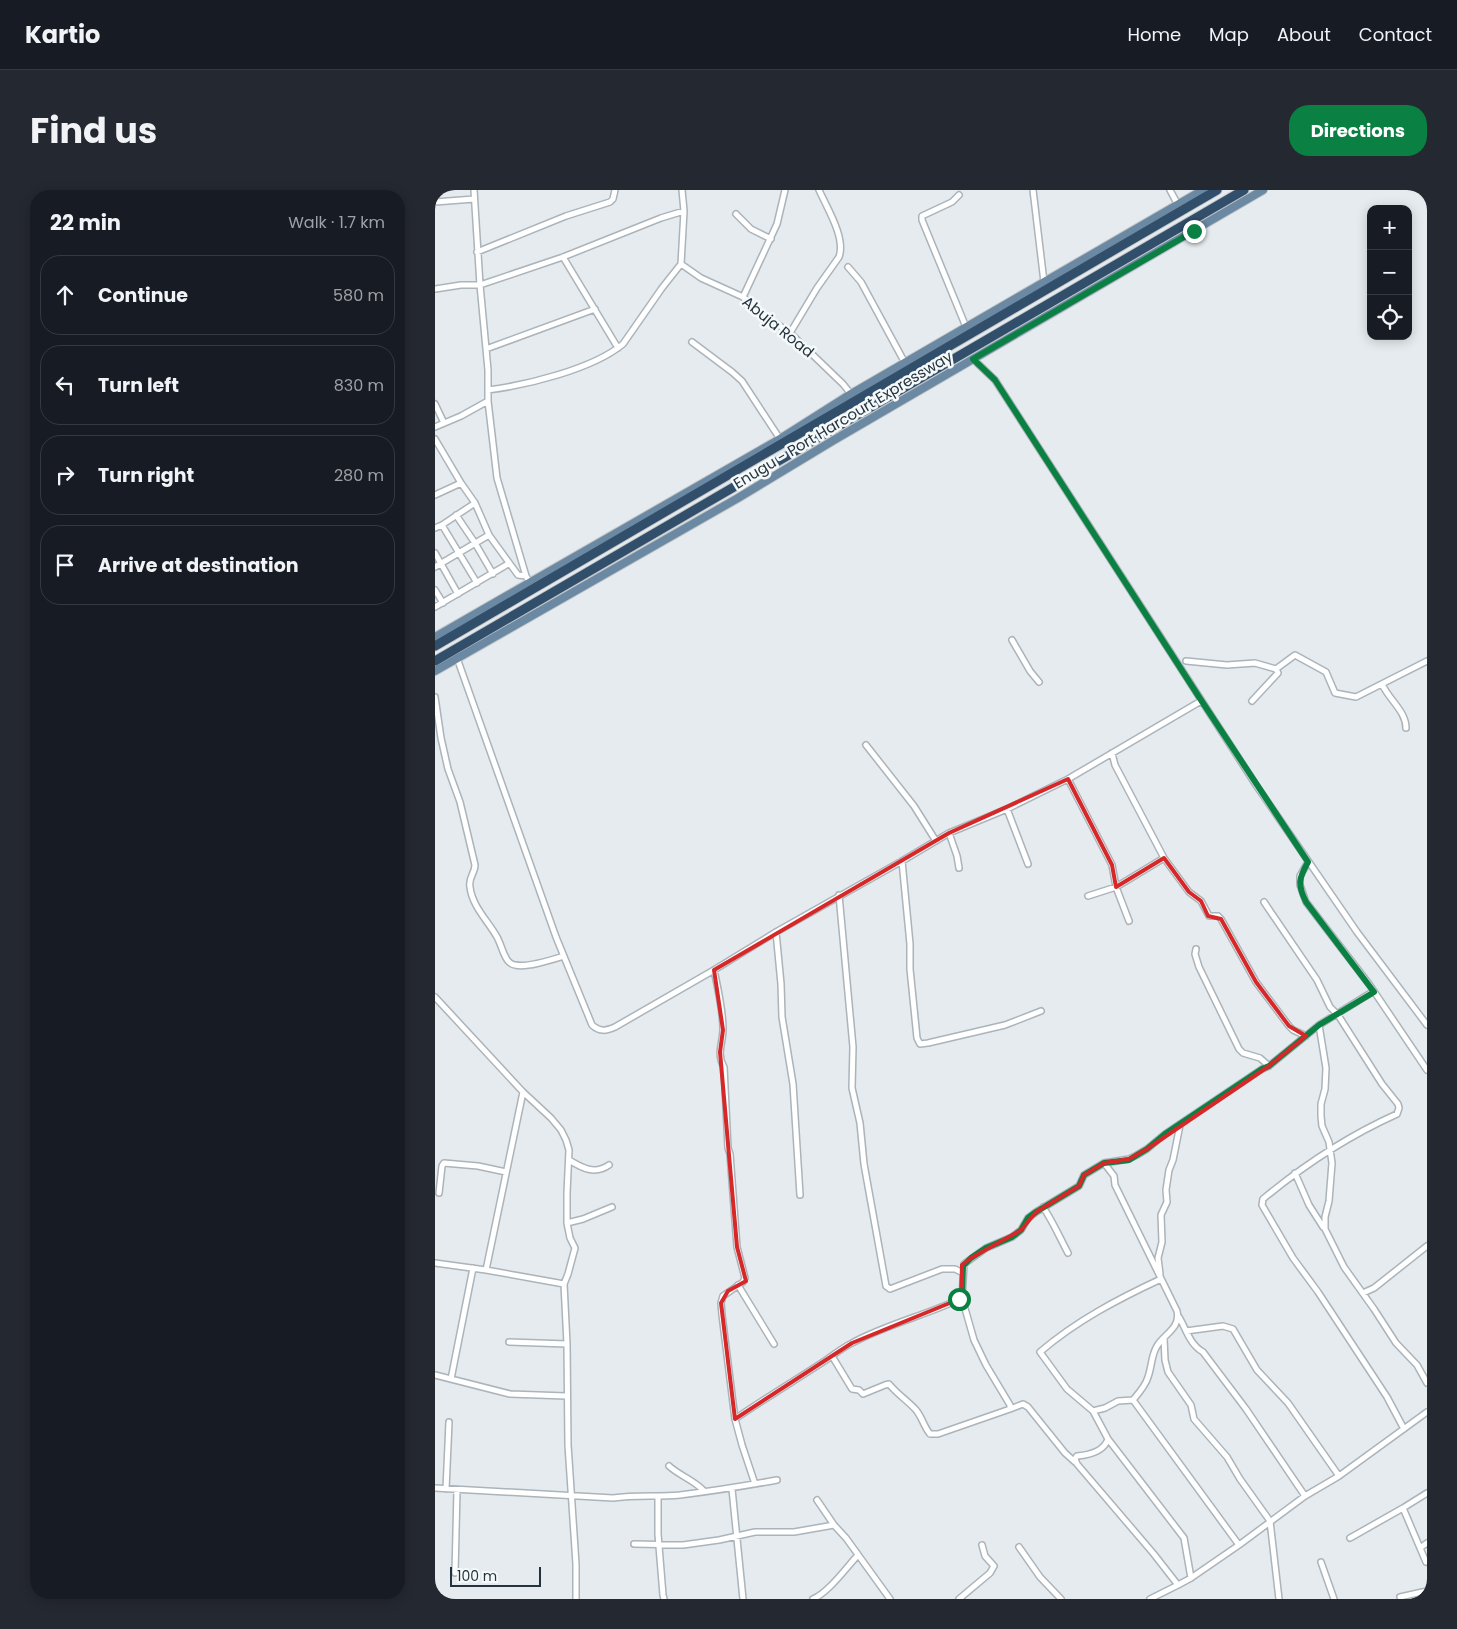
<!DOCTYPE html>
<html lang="en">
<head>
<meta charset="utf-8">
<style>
  :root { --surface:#171b24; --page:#242831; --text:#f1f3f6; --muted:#9ea1a6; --line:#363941; --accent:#0b8043 }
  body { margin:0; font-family:Poppins,sans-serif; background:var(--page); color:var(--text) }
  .controls { position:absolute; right:15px; top:15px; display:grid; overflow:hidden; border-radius:10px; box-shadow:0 2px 12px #0003 }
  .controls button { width:45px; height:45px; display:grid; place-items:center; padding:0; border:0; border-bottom:1px solid var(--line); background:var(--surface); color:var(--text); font:25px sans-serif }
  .scale { position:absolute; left:15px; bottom:12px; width:91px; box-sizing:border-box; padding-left:5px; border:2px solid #24343f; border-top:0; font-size:14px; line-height:18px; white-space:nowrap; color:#24343f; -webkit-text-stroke:4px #f6f9fa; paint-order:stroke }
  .stop { position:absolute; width:15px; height:15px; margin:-11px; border:4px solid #0b8043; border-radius:50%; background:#fff }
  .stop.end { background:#0b8043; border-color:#fff; box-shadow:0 1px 5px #0008 }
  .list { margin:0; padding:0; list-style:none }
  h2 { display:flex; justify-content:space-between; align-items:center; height:65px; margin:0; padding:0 20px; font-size:21px }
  h2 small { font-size:16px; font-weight:400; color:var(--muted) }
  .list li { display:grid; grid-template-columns:32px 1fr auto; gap:15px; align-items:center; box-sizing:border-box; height:80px; margin:0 10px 10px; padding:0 10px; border:1px solid var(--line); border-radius:20px }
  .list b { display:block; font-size:19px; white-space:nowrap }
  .list em { font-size:16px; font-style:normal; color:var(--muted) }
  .icon { flex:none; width:28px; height:28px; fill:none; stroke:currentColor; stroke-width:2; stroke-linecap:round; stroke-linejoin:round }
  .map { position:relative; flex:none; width:992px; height:1409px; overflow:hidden; border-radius:20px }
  header { display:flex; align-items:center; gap:30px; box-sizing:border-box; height:70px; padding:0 25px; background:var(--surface); border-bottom:1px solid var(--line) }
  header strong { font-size:24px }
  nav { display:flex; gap:28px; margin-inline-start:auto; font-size:18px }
  .intro { display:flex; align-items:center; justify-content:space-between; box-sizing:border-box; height:120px; padding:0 30px }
  h1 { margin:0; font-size:35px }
  .button { padding:12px 22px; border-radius:20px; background:var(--accent); color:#fff; font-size:18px; font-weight:700 }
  main { display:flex; gap:30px; padding:0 30px }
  aside { flex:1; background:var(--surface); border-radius:20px; box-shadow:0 2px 12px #0003 }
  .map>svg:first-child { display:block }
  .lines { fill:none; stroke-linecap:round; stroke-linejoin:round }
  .street-casing { stroke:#abb4ba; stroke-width:8 }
  .primary-casing { stroke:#c2c6c9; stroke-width:10 }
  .highway-casing { stroke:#c2c6c9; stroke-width:11 }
  .street { stroke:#fff; stroke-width:5 }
  .primary { stroke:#6b89a2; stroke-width:8 }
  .highway { stroke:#314e6b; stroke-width:9 }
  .route { stroke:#0b8043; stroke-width:6 }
  .marked { fill:none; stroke:#d62828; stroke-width:4; stroke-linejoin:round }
  .labels { text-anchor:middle; stroke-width:5; stroke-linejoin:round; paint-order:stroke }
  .street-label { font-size:15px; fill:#24343f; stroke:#f6f9fa }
</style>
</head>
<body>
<header>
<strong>Kartio</strong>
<nav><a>Home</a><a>Map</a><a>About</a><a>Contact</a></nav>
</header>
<div class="intro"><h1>Find us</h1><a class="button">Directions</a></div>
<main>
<aside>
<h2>22 min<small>Walk · 1.7 km</small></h2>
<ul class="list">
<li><svg class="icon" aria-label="ahead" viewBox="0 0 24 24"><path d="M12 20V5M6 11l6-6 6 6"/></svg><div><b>Continue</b></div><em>580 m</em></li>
<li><svg class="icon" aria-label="left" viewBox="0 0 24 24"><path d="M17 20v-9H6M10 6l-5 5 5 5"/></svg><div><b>Turn left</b></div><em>830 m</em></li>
<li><svg class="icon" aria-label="right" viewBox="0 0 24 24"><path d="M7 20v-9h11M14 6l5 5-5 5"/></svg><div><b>Turn right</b></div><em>280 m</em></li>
<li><svg class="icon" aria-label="arrive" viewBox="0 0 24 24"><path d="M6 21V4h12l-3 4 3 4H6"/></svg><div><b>Arrive at destination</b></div></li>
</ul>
</aside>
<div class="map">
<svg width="992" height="1409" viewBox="0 0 992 1409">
  <rect width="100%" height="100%" fill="#e5ebee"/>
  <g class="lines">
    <defs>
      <path id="street" d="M39 0 45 95 53 180V211L62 288 91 386 95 393
        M598 0 609 92
        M735 0 743 15
        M524 5 517 12 487 26V30L531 137
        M0 12 39 9
        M301 24 316 39 336 49
        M42 62 131 26 175 12 178 9 180 0
        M128 67 183 158
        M246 74 266 88 308 107 328 124 355 143 408 194 416 204
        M246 74 249 21 247 0
        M413 77 426 92 470 173
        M0 99 26 95H45L128 67 226 28 249 21
        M308 107 342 34 350 0
        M355 143 382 98 404 67C411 48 392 18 384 0
        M257 152 297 182 307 191 345 249
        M51 159 160 119
        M538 169 560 190 821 595 922 742 992 835
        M53 200C92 195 158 179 188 154L227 98 246 74
        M0 214 9 233
        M0 237 26 226 53 211
        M0 249 26 293 40 313 54 345 83 385 91 386
        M0 305 26 293
        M21 325 40 353 58 384
        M7 335 42 393
        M0 338 7 335 40 313
        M0 363 23 404
        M0 377 54 345
        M0 400 8 413
        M0 417 73 374
        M577 450 595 481 604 492
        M22 468 121 747 157 835C165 842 171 841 180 837L279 780 341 742 467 671 514 643 572 619 633 589 766 511
        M751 471 792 475 820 473 841 479 860 465 891 482 900 503 921 507 992 471
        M947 494C954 510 971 521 971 538
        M0 507 6 548 13 579 25 612 40 675C40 683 33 688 35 697 37 716 53 731 62 747 66 754 68 765 73 771 75 773 77 775 80 775 92 778 116 770 129 766
        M817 511 843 483 841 479
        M431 555 479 616 501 651
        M677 563 680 575 729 668 754 702 766 711 774 726H783L786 729 821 792 854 836 858 840 871 846
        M633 589 677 675 681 697 694 731
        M572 619 593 674
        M514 643 522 666 524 678
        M467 671 475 754V779L482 848 485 854 493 853 570 835 606 821
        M873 672 865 686V695L871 712 934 794 992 880
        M404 705 418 857 417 898 425 933 429 974 451 1096 455 1099 507 1079H520L528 1083
        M653 706 681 697 729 668
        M829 712 882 790 895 817 903 825 947 894 963 914 964 918 962 924C913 946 869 975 828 1009L827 1015 858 1068 883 1102 952 1207 969 1239
        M341 742 346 794 347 827 358 894 365 1005
        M761 759 760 764 764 777 804 859 808 863 825 868 834 876
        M279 780C283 799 288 820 288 839 288 853 281 864 289 877L293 958 295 964 302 1057 310 1088 308 1092 288 1106 286 1113 287 1125 300 1229 307 1255 320 1294
        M0 807 88 902 116 928 126 940 131 950 134 960 132 1003V1033L135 1048 140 1058 133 1084 129 1094 132 1154 133 1255 141 1374V1409
        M884 835 891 878 890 899 886 914V926L887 936 894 952 897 973 894 1011 890 1027V1039L909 1077 939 1119 961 1153 982 1175 992 1193
        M134 970C147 978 160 985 174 975
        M669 973 679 986 680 995 742 1121C746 1138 729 1144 722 1156 716 1166 717 1176 713 1187 711 1195 704 1203 698 1210L683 1211 670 1218 658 1221 673 1249C669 1261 654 1265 642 1266L640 1269 642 1274 718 1363 743 1395 715 1409
        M860 983 874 1015 888 1037
        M4 1003 7 976 9 973 43 976 71 982
        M608 1017C617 1030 625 1048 633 1063
        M132 1033 148 1029 177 1017
        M0 1073 51 1080 129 1094
        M51 1080 88 902
        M725 1084 723 1068 727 1052 726 1025 732 1012 731 1000 734 980 738 970 745 935
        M303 1095 339 1154
        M928 1103 939 1098 992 1056
        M744 1127C751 1139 755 1155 768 1162L811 1219 870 1306
        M751 1141 788 1136 798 1139 822 1180 853 1213 904 1286
        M729 1148 730 1170 733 1182 756 1215 759 1229 792 1267 805 1289 835 1331 844 1409
        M74 1152 132 1154
        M397 1166 417 1199 424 1200 428 1204 450 1195 454 1194C462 1204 473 1211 481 1220 487 1227 489 1237 495 1244H503L575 1219V1215L551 1175 539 1150 527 1108 529 1074 551 1058 577 1047 586 1040 593 1028 601 1022 644 996 649 985 669 973 694 969 702 965 712 959 730 944 827 879 834 876 884 835 939 801
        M0 1185 75 1204 131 1206
        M16 1189 38 1078
        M698 1210 804 1355
        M575 1219 588 1214 593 1217 630 1263 640 1272
        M658 1221 632 1199 605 1162C641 1131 683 1109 726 1089
        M300 1229C329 1209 359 1191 388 1172 397 1166 407 1158 417 1153 452 1134 492 1125 527 1108
        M673 1249 749 1348 756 1388
        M234 1276C245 1286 259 1290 269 1301
        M0 1298 178 1308C201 1305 223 1307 245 1305 277 1301 309 1296 342 1290
        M11 1299 14 1232
        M297 1299 308 1409
        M223 1306V1344L228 1405 229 1409
        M382 1310 399 1335 411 1348 455 1409
        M968 1318 991 1372
        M915 1348 968 1318 992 1303
        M199 1354 248 1355 284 1350 320 1342H359L399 1335
        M584 1357 605 1387 626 1409
        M985 1358 992 1353
        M886 1372 899 1409
        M20 1383 22 1300
        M743 1395 756 1388 804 1355 870 1306 904 1286 992 1222
        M965 1407 992 1401
        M378 1409C394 1402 411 1378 423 1365
        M524 1409 555 1383 559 1376 550 1366 547 1355"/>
      <path id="primary" d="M0 447 345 249 416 204 768 0
        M0 481 303 308 399 250 828 0"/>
      <path id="highway" d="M0 456 782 0
        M0 471 809 0"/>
    </defs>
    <!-- street casing -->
    <use href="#street" class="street-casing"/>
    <!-- primary casing -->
    <use href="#primary" class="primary-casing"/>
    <!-- highway casing -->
    <use href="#highway" class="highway-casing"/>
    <!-- street -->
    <use href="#street" class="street"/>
    <!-- primary -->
    <use href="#primary" class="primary"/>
    <!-- highway -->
    <use href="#highway" class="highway"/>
  </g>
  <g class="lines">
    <!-- route -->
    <path class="route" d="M524 1109 527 1108 528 1076 536 1068 551 1058 577 1047 586 1040 593 1028 601 1022 644 996 649 985 669 973 694 970 702 965 712 959 730 944 827 879 834 876 884 835 939 802 871 712C862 694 864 688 873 672L766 510 560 190 538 169 759 41"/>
  </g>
  <!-- marked area -->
  <path class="marked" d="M633 589 677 675 681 697 729 668 754 702 766 711 773 726 786 729 821 792 854 836 871 846 834 876 712 959 694 969 669 973 649 985 644 996 601 1022 586 1040 536 1068 527 1075V1108L417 1153 300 1229 286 1113 293 1101 311 1091 302 1057 285 862 288 840 279 780 514 643Z"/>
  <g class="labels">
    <!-- street labels -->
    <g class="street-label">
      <text transform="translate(343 137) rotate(39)" y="5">Abuja Road</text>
      <text transform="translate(408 230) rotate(-31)" y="5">Enugu - Port Harcourt Expressway</text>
    </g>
  </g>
</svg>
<div class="controls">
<button>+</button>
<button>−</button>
<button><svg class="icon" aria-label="locate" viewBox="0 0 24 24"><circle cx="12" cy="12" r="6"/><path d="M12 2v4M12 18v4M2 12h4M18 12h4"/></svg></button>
</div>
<div class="scale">100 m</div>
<div class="stop" style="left:524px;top:1109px"></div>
<div class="stop end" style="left:759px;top:41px"></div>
</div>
</main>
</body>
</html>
